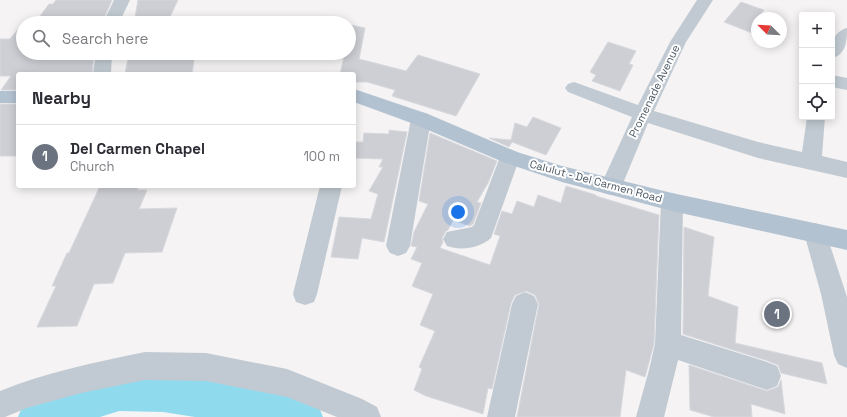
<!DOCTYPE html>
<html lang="en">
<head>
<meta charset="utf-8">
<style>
  :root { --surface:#fff; --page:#f7f7f7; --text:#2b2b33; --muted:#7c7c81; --line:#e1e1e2; --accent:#1a73e8 }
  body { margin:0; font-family:"Space Grotesk",sans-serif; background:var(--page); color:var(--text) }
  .controls { position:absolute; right:12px; top:12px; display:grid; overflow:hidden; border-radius:4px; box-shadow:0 2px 10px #0003 }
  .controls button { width:36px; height:36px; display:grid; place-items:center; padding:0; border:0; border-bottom:1px solid var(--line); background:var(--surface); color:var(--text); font:20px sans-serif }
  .compass { position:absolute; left:751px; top:12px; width:36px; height:36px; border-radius:50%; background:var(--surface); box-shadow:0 2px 10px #0003; rotate:294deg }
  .you { position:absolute; left:458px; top:212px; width:14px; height:14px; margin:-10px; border:3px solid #fff; border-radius:50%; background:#1a73e8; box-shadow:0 0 0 6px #1a73e833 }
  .badge { display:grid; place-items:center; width:26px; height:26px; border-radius:50%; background:var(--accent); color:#fff; font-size:13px; font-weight:700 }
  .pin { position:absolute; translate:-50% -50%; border:2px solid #fff; box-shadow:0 1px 4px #0006 }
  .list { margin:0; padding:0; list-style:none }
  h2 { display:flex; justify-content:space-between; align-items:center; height:52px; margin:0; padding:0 16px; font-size:17px }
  h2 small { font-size:13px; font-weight:400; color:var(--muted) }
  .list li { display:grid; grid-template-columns:26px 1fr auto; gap:12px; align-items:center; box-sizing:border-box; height:64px; padding:0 16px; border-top:1px solid var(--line) }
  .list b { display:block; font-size:15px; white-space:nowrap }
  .list p { margin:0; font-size:13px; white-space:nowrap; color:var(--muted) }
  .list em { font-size:13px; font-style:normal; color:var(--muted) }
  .icon { flex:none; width:22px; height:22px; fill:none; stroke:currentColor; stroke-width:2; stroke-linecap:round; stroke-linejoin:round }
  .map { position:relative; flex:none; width:847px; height:417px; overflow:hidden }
  .search { position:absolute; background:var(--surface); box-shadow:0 2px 10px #0003; left:16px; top:16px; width:340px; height:44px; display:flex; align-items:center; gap:10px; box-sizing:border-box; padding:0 14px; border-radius:22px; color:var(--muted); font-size:15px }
  .panel { position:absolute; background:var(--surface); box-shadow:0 2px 10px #0003; left:16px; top:72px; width:340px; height:116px; border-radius:4px }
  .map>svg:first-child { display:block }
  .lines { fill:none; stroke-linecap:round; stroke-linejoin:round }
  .river { fill:#90daee; fill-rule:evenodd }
  .building { fill:#cdcfd5; stroke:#d7d9de }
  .minor { fill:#c1cad2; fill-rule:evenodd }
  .major { fill:#b3c2d1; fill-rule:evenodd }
  .labels { text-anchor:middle; stroke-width:4; stroke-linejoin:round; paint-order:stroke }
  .street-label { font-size:11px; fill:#4a5661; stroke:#fff }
</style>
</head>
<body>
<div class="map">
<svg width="847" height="417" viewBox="0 0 847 417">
  <rect width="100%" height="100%" fill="#f5f3f3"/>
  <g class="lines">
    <!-- river -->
    <path class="river" d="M119 365 163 366 227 376 299 393 316 400 323 417H195L163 412 119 411 100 417H18L25 400 66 382Z"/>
  </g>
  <!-- building -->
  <path class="building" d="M56 0H112L102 23H35L49 4H53Z
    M138 0H178L167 23H134Z
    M741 2 764 10 757 18V35L724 22Z
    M23 23V53H94L92 74H18V90H1L11 76H0V39H10Z
    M351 25 365 28 359 59 406 71 418 55 480 74 456 116 392 96 395 90 367 82H354V74H340L345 53H349V35Z
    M608 42 636 51 629 64 633 65 620 91 592 81 596 75 590 72Z
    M129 53H195L192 74H125Z
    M0 104H18V156H0Z
    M533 117 561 128 546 155 512 142 509 147 489 138 511 140 515 123 527 127Z
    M389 130 407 132 384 242 362 238 358 259 331 257 339 217 371 219 378 194 369 191 383 167H379L383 159 354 158V142H363L364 133 389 134Z
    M430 133 497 161 488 183 477 202 481 203 473 224 470 226 453 220 448 230 446 231 442 238 443 242 440 248 490 265 500 236 494 234 502 211 512 214 517 201 534 207 538 195 561 203 566 186 596 195V196L659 215 654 344 645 377 626 370 620 417H517L539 304 535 295 526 291 515 295 511 303 492 389 488 388 483 414 426 396 414 390 422 369 419 367 435 331 420 325 433 294 412 286 422 263 411 259 417 247 411 246 414 232 428 204 419 201Z
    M100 186H139L137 190H147L139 209 177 208 162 252 125 253 113 283 94 284 77 326 37 327 56 286H52L67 253H69Z
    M684 227 714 237 708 296 738 307 735 343 822 363 827 384 781 373 778 365 768 361 683 334Z
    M689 365 767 391 778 387 781 380 785 414 751 404 752 417H714L690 410Z"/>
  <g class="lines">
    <!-- minor -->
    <path class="minor" d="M114 0H130L119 23H103Z
      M697 0H713L686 42 654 111 758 142 802 152 807 117H825L822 156 847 162V178L758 158 648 123 619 193 611 195 603 193 600 187 632 117 568 92 565 88 568 84 574 82 638 105 670 42Z
      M847 28C847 41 846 55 832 58 832 45 832 32 847 28Z
      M96 53H112L111 74H93Z
      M832 75 847 78V90L832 87Z
      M421 112 428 114 431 119 410 246 406 253 398 256 390 253 386 246 411 119 414 114Z
      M510 149 517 152 520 157 491 238C480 248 461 251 447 246L443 239 447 232 472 227 474 225 500 157 503 152Z
      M320 186H342L317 294 314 302 305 305 296 302 293 294Z
      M672 193 680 196 683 202 681 335 767 362 777 366 781 376 777 386 767 390 678 360 664 417H636L649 370 655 344 661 202 664 196Z
      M815 223 823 226 826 233 847 297V368L838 364 834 355 821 294 804 233 807 226Z
      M525 292 534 296 538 304 515 417H487L512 304 516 296Z
      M145 352 206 353 287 369 362 399 377 407 381 417H337L287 397 206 381 145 380 81 393 27 408 5 417H0V391C47 372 96 362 145 352Z"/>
    <!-- major -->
    <path class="major" d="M354 89 428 114 517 152 562 166 672 193 847 230V250L672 211 562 182 503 162 414 124 354 102Z
      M0 91H18V103H0Z"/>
  </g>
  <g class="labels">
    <!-- street labels -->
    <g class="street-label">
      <text transform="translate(654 91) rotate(-64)" y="4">Promenade Avenue</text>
      <text transform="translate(596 181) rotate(15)" y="4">Calulut - Del Carmen Road</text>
    </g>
  </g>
</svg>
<div class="controls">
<button>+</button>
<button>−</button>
<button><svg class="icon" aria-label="locate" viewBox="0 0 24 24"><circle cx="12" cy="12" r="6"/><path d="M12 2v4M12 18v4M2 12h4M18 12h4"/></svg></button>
</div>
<svg class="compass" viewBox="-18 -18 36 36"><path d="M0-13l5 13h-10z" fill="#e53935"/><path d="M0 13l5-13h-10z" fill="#7c7c81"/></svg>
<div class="you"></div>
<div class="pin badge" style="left:777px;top:314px;background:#6b7280">1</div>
<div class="search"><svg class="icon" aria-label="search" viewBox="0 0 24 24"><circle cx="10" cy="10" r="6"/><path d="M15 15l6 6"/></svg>Search here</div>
<section class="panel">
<h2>Nearby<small></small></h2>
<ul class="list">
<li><span class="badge" style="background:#6b7280">1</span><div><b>Del Carmen Chapel</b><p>Church</p></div><em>100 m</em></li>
</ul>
</section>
</div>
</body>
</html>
